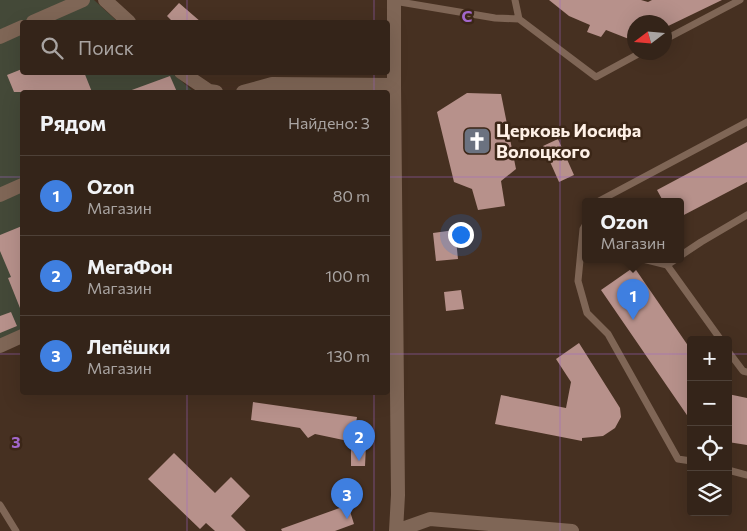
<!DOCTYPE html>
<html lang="ru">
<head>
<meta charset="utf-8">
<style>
  :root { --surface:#342419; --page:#3f3026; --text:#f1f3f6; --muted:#a9a4a2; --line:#4e4138; --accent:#d93025 }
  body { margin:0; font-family:Commissioner,sans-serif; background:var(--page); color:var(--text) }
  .controls { position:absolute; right:15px; bottom:15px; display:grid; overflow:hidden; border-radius:5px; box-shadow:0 5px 20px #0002 }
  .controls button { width:45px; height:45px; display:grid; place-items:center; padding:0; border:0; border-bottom:1px solid var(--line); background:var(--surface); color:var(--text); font:25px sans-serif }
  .compass { position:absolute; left:627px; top:15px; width:45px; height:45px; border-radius:50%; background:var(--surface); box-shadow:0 5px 20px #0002; rotate:254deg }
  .you { position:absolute; left:460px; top:234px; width:18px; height:18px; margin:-12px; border:4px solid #fff; border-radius:50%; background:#1a73e8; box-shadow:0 0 0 8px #1a73e833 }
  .badge { display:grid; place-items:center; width:32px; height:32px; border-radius:50%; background:var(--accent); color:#fff; font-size:16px; font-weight:700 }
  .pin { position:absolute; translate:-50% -41px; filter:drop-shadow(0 1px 2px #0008) }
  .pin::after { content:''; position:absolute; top:26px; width:18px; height:15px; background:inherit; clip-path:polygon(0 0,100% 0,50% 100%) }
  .popup { position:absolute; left:582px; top:198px; width:102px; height:65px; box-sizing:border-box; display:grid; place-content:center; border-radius:5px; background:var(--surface); filter:drop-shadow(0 1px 4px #0005); font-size:16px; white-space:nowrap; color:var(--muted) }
  .popup b { font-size:19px; color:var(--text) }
  .popup::after { content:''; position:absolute; left:50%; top:100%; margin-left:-10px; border:10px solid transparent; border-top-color:var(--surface) }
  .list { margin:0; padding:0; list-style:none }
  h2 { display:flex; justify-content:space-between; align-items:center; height:65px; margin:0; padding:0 20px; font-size:21px }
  h2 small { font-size:16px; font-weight:400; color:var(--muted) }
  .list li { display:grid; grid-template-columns:32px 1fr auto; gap:15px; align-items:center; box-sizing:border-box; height:80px; padding:0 20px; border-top:1px solid var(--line) }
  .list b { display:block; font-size:19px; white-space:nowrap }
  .list p { margin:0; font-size:16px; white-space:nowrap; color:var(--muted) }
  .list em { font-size:16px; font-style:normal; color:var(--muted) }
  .icon { flex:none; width:28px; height:28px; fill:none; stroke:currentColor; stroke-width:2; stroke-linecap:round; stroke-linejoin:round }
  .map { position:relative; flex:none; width:747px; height:531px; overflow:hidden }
  .search { position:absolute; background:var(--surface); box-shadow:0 5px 20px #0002; left:20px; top:20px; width:370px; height:55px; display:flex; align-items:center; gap:12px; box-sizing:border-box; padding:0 18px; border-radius:5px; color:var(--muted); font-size:19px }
  .panel { position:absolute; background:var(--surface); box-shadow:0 5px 20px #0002; left:20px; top:90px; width:370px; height:305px; border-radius:5px }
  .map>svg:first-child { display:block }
  .green { fill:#444938 }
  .building { fill:#b7918b }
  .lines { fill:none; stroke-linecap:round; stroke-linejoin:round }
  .lane { stroke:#7f6656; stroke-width:7 }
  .street { stroke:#7f6656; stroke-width:14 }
  .grid { fill:none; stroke:#a267cb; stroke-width:1; stroke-opacity:0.55 }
  .labels { text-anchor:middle; stroke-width:5; stroke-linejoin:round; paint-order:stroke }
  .poi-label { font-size:18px; font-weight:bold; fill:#fef0e6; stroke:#3b2617; text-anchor:start }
  .grid-label { font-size:16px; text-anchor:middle; font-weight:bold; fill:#a267cb; stroke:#3b2617; stroke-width:5; stroke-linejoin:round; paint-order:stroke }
</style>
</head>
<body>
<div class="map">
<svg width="747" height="531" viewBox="0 0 747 531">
  <rect width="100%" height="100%" fill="#463021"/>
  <!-- green -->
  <path class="green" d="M0 0H94L118 22H22V72L172 73 194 92H22V342L0 352Z"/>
  <!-- building -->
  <path class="building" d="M549 0H641L648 2 652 0H722L664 28V22H634V41L606 30 601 37 587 32 590 25 569 16Z
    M179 3 201 22H173L167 16Z
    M22 69V72H84L92 92H14L7 75Z
    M170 76 177 92H130L129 91Z
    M467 93 501 94 516 169 501 181 505 206 478 210 472 189 454 182 437 112Z
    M558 139 574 175 559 182 543 146Z
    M747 142V182L680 217V201H663L657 190Z
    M22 226V313L8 278 11 277 0 251V235Z
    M455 230 458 259 436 261 433 233Z
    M634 267 691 350V421L601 290Z
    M461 290 464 309 446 311 444 292Z
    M11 312 17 326 0 333V316Z
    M579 343 620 408 621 417 615 428 603 436 582 438V441L495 424 501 395 566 408 571 382 556 359Z
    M728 394 747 398V445L728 442Z
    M253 402 357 417 353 442 315 434 308 438 300 428 251 420Z
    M351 445H366L365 466H351Z
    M174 453 215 493 231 477 250 496 231 516 246 531H215L206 523 200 529 148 479Z
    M348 505 354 524 335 531H282L281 529Z"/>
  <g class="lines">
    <!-- lane -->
    <path class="lane" d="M515 0 519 19
      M394 1 495 18 519 19 596 77 642 52
      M664 40 740 0
      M599 201 747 122
      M586 224 583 229 578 281 587 313 608 334 678 459 691 461
      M680 256 701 242 747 215
      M643 259 667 265 676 259
      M667 265 721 340
      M728 351 743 371 747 372
      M728 470 747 475
      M0 505 16 531"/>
    <!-- street -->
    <path class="street" d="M105 0 129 22
      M394 0V85L398 495 396 531
      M33 22 83 0
      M0 37 22 27
      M181 72 209 91 216 92
      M243 92 272 84 394 85
      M0 195 22 185
      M0 346 22 336
      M396 531 430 519 572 531"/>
  </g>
  <!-- grid -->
  <path class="grid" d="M187 0V22M374 0V22M560 0V531M187 72V92M374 72V92M0 177H22M388 177H747M0 354H22M388 354H691M728 354H747M187 392V531M374 392V531"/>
  <!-- icons -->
  <defs>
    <symbol id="church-square" viewBox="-11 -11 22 22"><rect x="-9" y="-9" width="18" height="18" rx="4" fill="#6b7280" stroke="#3b2617"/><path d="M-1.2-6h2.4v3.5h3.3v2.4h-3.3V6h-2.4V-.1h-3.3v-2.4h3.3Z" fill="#fff"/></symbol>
  </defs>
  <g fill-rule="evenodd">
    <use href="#church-square" x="461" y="125" width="32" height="32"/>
  </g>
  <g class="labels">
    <!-- poi labels -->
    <g class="poi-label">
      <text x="496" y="137">Церковь Иосифа<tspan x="496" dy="21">Волоцкого</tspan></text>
    </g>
  </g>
  <g class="grid-label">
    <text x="467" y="22">C</text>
    <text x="16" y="448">3</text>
  </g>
</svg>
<div class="controls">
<button>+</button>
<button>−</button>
<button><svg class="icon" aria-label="locate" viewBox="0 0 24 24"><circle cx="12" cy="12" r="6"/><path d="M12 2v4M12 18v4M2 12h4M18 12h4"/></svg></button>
<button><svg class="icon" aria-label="layers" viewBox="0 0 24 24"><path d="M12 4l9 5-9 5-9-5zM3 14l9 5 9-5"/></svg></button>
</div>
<svg class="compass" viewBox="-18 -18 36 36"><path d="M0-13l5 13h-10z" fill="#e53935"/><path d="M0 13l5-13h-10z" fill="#a9a4a2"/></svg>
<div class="you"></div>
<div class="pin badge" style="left:633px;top:320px;background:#3f7fe0">1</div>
<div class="popup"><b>Ozon</b>Магазин</div>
<div class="pin badge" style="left:359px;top:461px;background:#3f7fe0">2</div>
<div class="pin badge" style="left:347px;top:519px;background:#3f7fe0">3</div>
<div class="search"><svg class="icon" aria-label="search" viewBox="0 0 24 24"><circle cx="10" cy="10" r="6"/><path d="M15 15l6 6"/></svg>Поиск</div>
<section class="panel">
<h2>Рядом<small>Найдено: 3</small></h2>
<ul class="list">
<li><span class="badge" style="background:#3f7fe0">1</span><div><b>Ozon</b><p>Магазин</p></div><em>80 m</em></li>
<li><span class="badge" style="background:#3f7fe0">2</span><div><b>МегаФон</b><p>Магазин</p></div><em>100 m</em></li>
<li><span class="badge" style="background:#3f7fe0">3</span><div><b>Лепёшки</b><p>Магазин</p></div><em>130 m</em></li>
</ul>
</section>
</div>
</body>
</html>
